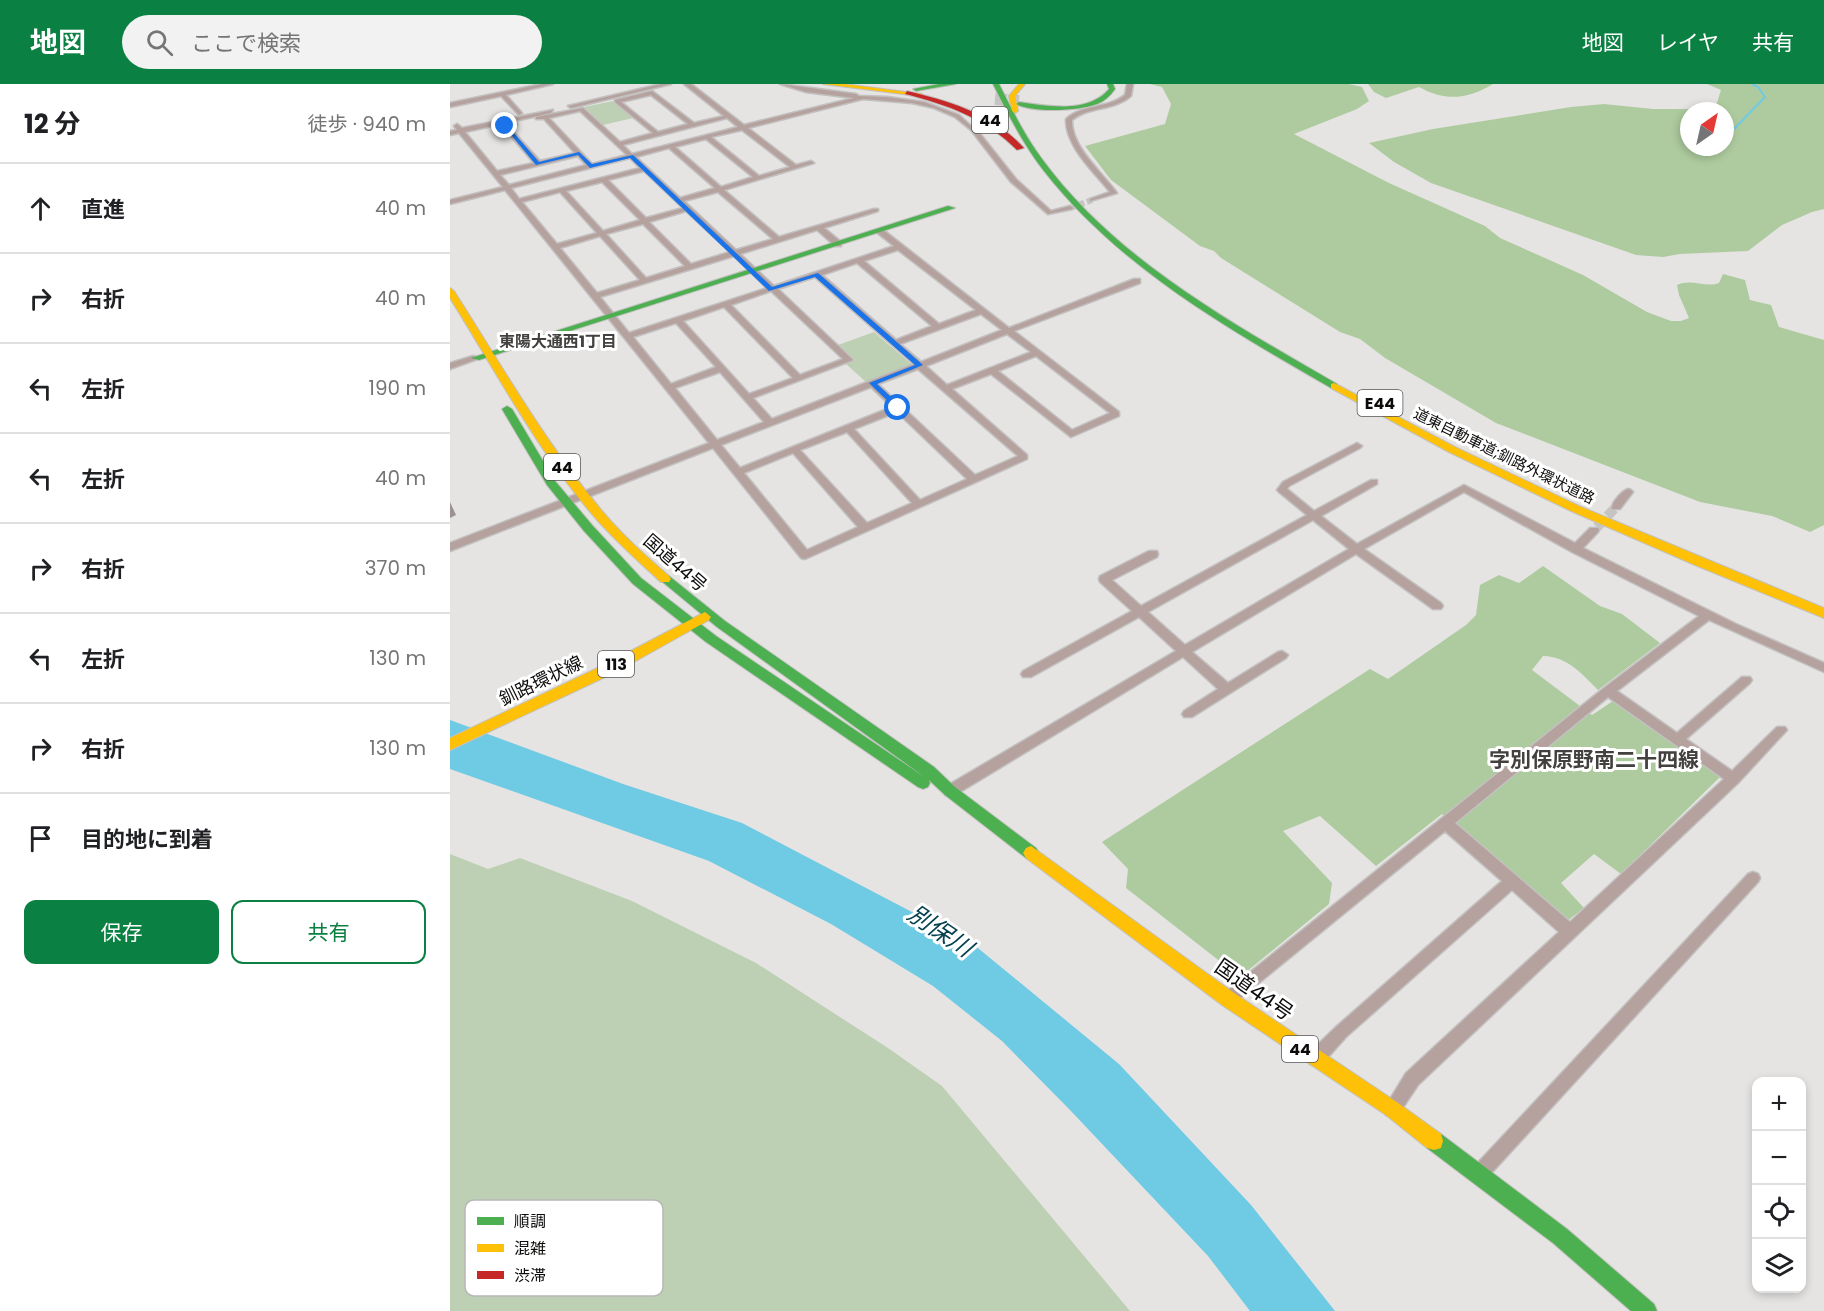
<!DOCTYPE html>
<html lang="ja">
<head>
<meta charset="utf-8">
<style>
  :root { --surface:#fff; --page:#f2f2f2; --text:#202124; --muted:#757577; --line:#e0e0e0; --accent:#0b8043 }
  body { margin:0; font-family:Poppins,"Noto Sans JP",sans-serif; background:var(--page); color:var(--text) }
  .controls { position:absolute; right:18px; bottom:18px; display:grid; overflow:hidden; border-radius:12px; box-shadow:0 3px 9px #0003 }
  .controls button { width:54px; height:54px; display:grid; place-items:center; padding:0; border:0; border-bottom:2px solid var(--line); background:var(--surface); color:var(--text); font:30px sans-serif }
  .compass { position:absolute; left:1230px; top:18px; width:54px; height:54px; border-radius:50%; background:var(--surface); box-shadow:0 3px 9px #0003; rotate:34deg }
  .stop { position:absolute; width:18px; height:18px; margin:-14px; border:4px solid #1a73e8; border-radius:50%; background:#fff }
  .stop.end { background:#1a73e8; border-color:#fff; box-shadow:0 2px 6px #0008 }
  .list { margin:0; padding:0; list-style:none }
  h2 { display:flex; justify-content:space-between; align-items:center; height:78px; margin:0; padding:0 24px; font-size:26px }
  h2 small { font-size:20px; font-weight:400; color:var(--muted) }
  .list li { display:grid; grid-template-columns:39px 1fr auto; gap:18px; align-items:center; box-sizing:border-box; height:90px; padding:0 24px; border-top:2px solid var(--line) }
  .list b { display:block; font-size:22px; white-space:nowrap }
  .list em { font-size:20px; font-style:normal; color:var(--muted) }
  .actions { display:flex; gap:12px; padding:18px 24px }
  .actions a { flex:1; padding:14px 0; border:2px solid var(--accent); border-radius:12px; text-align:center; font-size:21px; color:var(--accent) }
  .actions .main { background:var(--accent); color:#fff }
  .icon { flex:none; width:33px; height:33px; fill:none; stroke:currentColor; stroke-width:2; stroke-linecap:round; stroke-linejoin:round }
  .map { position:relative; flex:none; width:1374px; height:1227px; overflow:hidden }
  header { display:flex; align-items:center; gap:36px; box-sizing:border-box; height:84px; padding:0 30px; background:var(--accent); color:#fff }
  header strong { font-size:28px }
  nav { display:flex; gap:33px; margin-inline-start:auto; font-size:21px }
  .search { width:420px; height:54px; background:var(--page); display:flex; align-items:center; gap:15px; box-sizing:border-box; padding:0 21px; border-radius:33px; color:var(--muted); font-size:22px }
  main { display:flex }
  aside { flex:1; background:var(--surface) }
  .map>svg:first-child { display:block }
  .green { fill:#bdd0b3 }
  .forest { fill:#aecb9f; fill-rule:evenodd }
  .water { fill:#6fcae4 }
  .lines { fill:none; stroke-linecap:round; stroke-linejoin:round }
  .stream { stroke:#6fcae4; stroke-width:2 }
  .street-tunnel-far1 { stroke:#c5c4c3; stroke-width:6; stroke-dasharray:6 3; stroke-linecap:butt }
  .street-tunnel { stroke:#c5c4c3; stroke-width:10; stroke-dasharray:10 5; stroke-linecap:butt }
  .highway-tunnel { stroke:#c5c4c3; stroke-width:12; stroke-dasharray:12 6; stroke-linecap:butt }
  .street-casing { stroke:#c2c1c0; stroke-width:3 }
  .fast-casing { stroke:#c2c1c0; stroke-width:2 }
  .slow-casing { stroke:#c2c1c0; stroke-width:2 }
  .jam-casing { stroke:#c2c1c0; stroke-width:2 }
  .street { fill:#b5a19e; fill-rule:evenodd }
  .fast { fill:#4caf50; fill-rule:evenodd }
  .slow { fill:#ffc107; fill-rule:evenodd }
  .jam { fill:#c62828; fill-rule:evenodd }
  .shaded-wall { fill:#9e9094 }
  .route { fill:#1a73e8 }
  .labels { text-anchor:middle; stroke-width:6; stroke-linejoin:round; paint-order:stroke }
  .far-street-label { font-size:15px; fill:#0d0c0b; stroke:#fff }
  .shield { fill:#fff; stroke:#565554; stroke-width:1.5 }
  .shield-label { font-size:16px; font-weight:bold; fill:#0d0c0b }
  .far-neighbourhood-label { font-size:16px; font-weight:bold; fill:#42413f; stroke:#fff }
  .street-label { font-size:18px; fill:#0d0c0b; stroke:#fff }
  .quarter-label { font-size:21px; font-weight:bold; fill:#42413f; stroke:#fff }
  .near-street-label { font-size:21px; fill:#0d0c0b; stroke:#fff }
  .near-water-label { font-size:24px; font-style:italic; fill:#074251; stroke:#fff }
  .key { fill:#fff; stroke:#b6b6b6; stroke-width:1.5 }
  .key-label { font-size:16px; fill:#0d0c0b }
</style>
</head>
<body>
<header>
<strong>地図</strong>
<div class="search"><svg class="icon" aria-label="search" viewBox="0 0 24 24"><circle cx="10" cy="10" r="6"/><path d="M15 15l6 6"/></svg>ここで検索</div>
<nav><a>地図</a><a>レイヤ</a><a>共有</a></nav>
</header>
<main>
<aside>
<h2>12 分<small>徒歩 · 940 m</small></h2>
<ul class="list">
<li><svg class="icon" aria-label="ahead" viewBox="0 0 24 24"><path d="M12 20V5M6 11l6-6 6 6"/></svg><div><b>直進</b></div><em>40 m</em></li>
<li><svg class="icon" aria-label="right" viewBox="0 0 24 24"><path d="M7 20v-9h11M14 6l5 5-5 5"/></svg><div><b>右折</b></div><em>40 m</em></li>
<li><svg class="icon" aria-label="left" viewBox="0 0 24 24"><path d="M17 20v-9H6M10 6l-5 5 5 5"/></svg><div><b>左折</b></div><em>190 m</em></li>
<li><svg class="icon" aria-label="left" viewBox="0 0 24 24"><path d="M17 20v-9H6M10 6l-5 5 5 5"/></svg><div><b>左折</b></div><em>40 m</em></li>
<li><svg class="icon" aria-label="right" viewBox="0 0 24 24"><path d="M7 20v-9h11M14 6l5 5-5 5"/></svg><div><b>右折</b></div><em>370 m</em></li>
<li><svg class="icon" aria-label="left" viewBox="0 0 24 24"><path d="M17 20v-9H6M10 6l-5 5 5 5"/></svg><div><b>左折</b></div><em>130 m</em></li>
<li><svg class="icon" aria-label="right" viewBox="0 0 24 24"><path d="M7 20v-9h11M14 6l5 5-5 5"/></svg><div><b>右折</b></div><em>130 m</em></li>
<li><svg class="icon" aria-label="arrive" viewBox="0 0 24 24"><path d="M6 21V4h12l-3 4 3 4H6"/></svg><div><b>目的地に到着</b></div></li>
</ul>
<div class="actions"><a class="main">保存</a><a>共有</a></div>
</aside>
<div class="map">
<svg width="1374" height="1227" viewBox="0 0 1374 1227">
  <rect width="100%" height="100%" fill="#e5e4e3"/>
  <!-- green -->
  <path class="green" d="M163 17 183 34 153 41 134 23Z
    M424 248 461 280 416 298 396 280 405 276 388 261Z
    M0 770 38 785 70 774 182 817 306 879 438 964 492 1002 680 1227H0Z"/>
  <!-- forest -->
  <path class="forest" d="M700 0H899L912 3 919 17 907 25 844 50 939 99 1035 142 1050 154 1133 191 1197 228 1221 237H1231L1239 234 1229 211 1227 201C1241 194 1255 204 1269 199L1273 190 1295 196 1300 216 1321 221 1329 243 1374 256V441L1360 448 1322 432 1250 418 1046 339 935 274 910 255 890 248 771 174 764 167 750 162 661 96 635 62 715 40 721 20 712 3Z
    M918 0H1043C1018 15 996 18 969 3L936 14 924 8Z
    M1257 0H1374V125L1362 128 1332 141 1298 167 1230 170 1213 173 1186 171 981 99 944 78 919 59 983 45 1121 23 1154 20 1203 25H1265L1271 6ZM1239 27H1275V63H1239Z
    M1093 482 1150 522 1172 530 1210 559 1148 606C1131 589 1118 573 1093 572L1082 586 1142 631 1163 617 1270 693 1171 790 1144 770 1111 799 1134 824 1117 837 992 730 926 782 870 732 833 747 882 799 879 820 790 893 676 804 678 785 652 758 920 585 938 595 1016 541 1026 531 1030 501 1049 491 1069 499Z"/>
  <!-- water -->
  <path class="water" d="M0 636 173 700 292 739 523 860 669 980 801 1121 885 1227H800L758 1172 620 1026 552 957 483 902 381 840 259 777 0 685Z"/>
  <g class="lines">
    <!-- stream -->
    <path class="stream" d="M1282 47 1315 13 1308 3 1302 0"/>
    <!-- street-tunnel-far1 -->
    <path class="street-tunnel-far1" d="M620 124 642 116"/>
    <!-- street-tunnel -->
    <path class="street-tunnel" d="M1147 443 1166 423"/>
    <!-- highway-tunnel -->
    <path class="highway-tunnel" d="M545 15 569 17"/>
    <defs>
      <path id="street" d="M92 0H103L56 11 72 29 69 31 51 12 0 23V19Z
        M211 0H221L121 24 118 22Z
        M234 0H241L294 41 404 14 356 8 330 0 406 10 409 12 437 13 474 18 509 31 531 51 566 95 601 127 620 122 623 124 622 125 598 130 561 98 521 46 505 33 484 24 462 19 413 15 298 44 346 81 361 77 364 79 274 106 329 153 424 125H428V127L374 144 391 158V162H385L367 146 290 170 324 202 444 162 425 147 432 145 559 244 684 195H690V199L564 247 669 328V332L621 353 541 290 502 305 577 371V375L355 475 351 474 263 364 0 467V459L259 359 55 106 0 120V116L53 103 9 49 0 51V47L7 46 4 42 7 40 12 44 103 26 101 29 15 48 47 87 84 79 53 43 55 40 67 39V41L59 43 90 77 125 69 94 35H86V33L133 24 170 58 203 49 165 18V16L202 7 244 39 274 32ZM201 11 238 40 208 48 171 18ZM130 27 177 71 142 80 99 34ZM277 34 288 43 182 70 173 61ZM292 46 340 83 309 92 261 53ZM256 55 303 93 271 103 225 63ZM219 64 265 104 230 114 186 73ZM128 72 136 81 59 101 50 91ZM180 74 190 84 69 115 61 104ZM194 87 233 124 196 134 158 96ZM152 98 190 136 153 147 116 107ZM110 108 147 149 107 160 72 118ZM268 108 323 155 286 166 234 117ZM236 127 280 168 241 180 199 138ZM193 140 235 182 196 194 156 150ZM150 152 190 196 147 209 110 164ZM448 166 526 226 489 240 414 177ZM284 172 317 204 179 249 150 213ZM407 179 482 242 446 256 372 191ZM365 193 464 280 322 335 303 314 403 276 328 205ZM321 207 393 275 350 291 281 221ZM274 223 343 294 299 310 233 237ZM531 230 552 246 471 278 450 260ZM226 239 266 283 221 300 183 253ZM557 250 581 268 497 301 476 282ZM586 272 660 329 622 346 548 287ZM468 285 568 372 525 391 428 300ZM270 288 314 338 267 356 225 304ZM421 303 442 323 290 384 271 361ZM447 328 517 395 470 416 404 345ZM397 348 462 419 417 439 350 366ZM343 369 408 443 357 466 294 389Z
        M677 0H683L681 12C664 27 639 22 622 36 621 63 652 88 667 109L640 117V115L660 108C644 88 615 62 616 35 632 20 657 25 675 11Z
        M23 272 30 274 0 285V279Z
        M907 359 912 362 910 364 839 402 837 405 864 427 921 396H927V400L871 432 907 460 1014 401 1125 459 1140 444H1148L1149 446 1148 448 1133 464 1286 540 1374 579V588L1259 536 1167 607 1227 649 1292 593H1300L1302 596 1300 599 1236 655 1282 687 1327 643H1335L1337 646 1288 699 968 1001 948 1031 942 1033 936 1031 934 1025 956 989 1109 848 1062 806 896 953 872 980 866 982 860 980 858 974 860 968 886 943 1052 797 995 747 783 920 778 922 773 920 770 915 773 910 1154 604 1249 532 1122 468 1014 408 914 465 991 519 993 522 991 525H983L906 470 742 568 778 599 828 568 832 567 838 571 836 574 742 633H734L732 630 734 627 768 605 733 573 505 711 500 712 495 711 494 707 495 703 726 567 689 533 581 593H573L571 590 573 587 682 527 650 498 649 495 650 492 699 467H707L708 470 707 473 662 496 691 522 857 431 829 408 827 406 833 398ZM863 436 899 465 735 561 698 528ZM1158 613 1274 695 1120 838 1005 739Z
        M1178 405 1181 406 1183 408 1170 425H1162C1161 419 1172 407 1178 405Z
        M1303 788 1308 790 1310 794 1308 798 1035 1096 1029 1098 1023 1096 1021 1090 1023 1084 1298 790Z"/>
      <path id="fast" d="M489 0H506L466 7 463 5Z
        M543 0H549C562 26 575 52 592 75 666 176 782 239 887 300V304H881C777 244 669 183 594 87 573 60 558 30 543 0Z
        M657 0H663L665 5C660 12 655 17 647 20 629 27 583 29 566 20L569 18C597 22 638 30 659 5Z
        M498 122 505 124 29 276 21 274Z
        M57 322 62 325 105 397 142 441 191 494 266 552 476 694 267 543 209 495 215 491 219 492 275 537 484 683 505 703 586 764 589 769 586 774 581 776 576 774 495 711 479 696 480 699 478 703 473 705 468 703 256 558 183 500 134 447 97 401 52 325Z
        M984 1048 991 1050 1117 1145 1204 1220 1207 1227H1181L1103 1159 977 1064 975 1057 977 1050Z"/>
      <path id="slow" d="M373 0H394L472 10 469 12Z
        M569 0H575L565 12 568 27 565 29 562 27 559 12Z
        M0 204 4 207C52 282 96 360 153 428 173 452 196 472 219 492L221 495 219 498H211C189 478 168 459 148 437 89 370 47 289 0 214Z
        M884 299 1007 364 1129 422 1374 524V534L1245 481 1121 427 999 368 881 304V300Z
        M255 528 261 533 259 536 166 588 0 666V654L156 580Z
        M581 762 784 909 948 1019 991 1050 993 1057 991 1064 984 1066 977 1064 936 1031 772 921 576 774 573 769 576 764Z"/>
      <path id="jam" d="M457 7C500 17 543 30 574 64L567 66C535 34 498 21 455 10Z"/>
    </defs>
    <!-- street casing -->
    <use href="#street" class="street-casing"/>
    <!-- fast casing -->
    <use href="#fast" class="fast-casing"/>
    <!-- slow casing -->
    <use href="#slow" class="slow-casing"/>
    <!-- jam casing -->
    <use href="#jam" class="jam-casing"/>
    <!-- street -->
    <use href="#street" class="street"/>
    <!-- fast -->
    <use href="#fast" class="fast"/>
    <!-- slow -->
    <use href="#slow" class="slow"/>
    <!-- jam -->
    <use href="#jam" class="jam"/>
  </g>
  <!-- shaded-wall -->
  <path class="shaded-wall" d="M0 418 6 431 0 434Z"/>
  <!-- route -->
  <path class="route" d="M53 41H57L89 78 129 68 142 80 183 71 322 203 368 189 473 281 427 300 451 322V325H446L419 299 465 281 365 193 319 207 180 74 140 84 128 71 86 81Z"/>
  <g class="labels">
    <!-- far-street labels -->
    <g class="far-street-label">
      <text transform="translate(1054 372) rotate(26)" y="5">道東自動車道;釧路外環状道路</text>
    </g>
    <!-- shield labels -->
    <g class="shield">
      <rect x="522" y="23" width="36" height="26" rx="4.5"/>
      <rect x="907.5" y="306" width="45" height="26" rx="4.5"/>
      <rect x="94" y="370" width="36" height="26" rx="4.5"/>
      <rect x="148" y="567" width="36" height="26" rx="4.5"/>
      <rect x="832" y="952" width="36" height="26" rx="4.5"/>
    </g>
    <g class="shield-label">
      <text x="540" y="42">44</text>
      <text x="930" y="325">E44</text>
      <text x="112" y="389">44</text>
      <text x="166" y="586">113</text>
      <text x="850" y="971">44</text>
    </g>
    <!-- far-neighbourhood labels -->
    <g class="far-neighbourhood-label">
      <text x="108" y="263">東陽大通西1丁目</text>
    </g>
    <!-- street labels -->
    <g class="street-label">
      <text transform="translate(225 479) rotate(41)" y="6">国道44号</text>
      <text transform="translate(91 597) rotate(-26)" y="6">釧路環状線</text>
    </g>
    <!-- quarter labels -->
    <g class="quarter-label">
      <text x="1144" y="683">字別保原野南二十四線</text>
    </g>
    <!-- near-street labels -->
    <g class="near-street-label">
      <text transform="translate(804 906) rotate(35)" y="7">国道44号</text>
    </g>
    <!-- near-water labels -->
    <g class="near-water-label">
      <text transform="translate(490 847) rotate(34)" y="8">別保川</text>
    </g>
  </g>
  <!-- legend -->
  <rect x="15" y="1116" width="198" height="96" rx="9" class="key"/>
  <rect x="27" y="1133" width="27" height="8" fill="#4caf50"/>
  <rect x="27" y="1160" width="27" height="8" fill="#ffc107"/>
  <rect x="27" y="1187" width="27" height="8" fill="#c62828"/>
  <g class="key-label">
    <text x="64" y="1143">順調</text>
    <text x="64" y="1170">混雑</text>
    <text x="64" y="1197">渋滞</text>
  </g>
</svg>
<div class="controls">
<button>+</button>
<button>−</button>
<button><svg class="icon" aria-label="locate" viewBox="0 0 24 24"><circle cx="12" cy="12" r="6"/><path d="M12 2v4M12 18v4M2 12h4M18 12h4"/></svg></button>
<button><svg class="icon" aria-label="layers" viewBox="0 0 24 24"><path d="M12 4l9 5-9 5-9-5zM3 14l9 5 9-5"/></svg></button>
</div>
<svg class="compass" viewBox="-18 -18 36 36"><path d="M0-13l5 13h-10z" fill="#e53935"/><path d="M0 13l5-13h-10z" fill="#757577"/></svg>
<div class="stop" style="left:448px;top:324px"></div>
<div class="stop end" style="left:55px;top:42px"></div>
</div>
</main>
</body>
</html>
